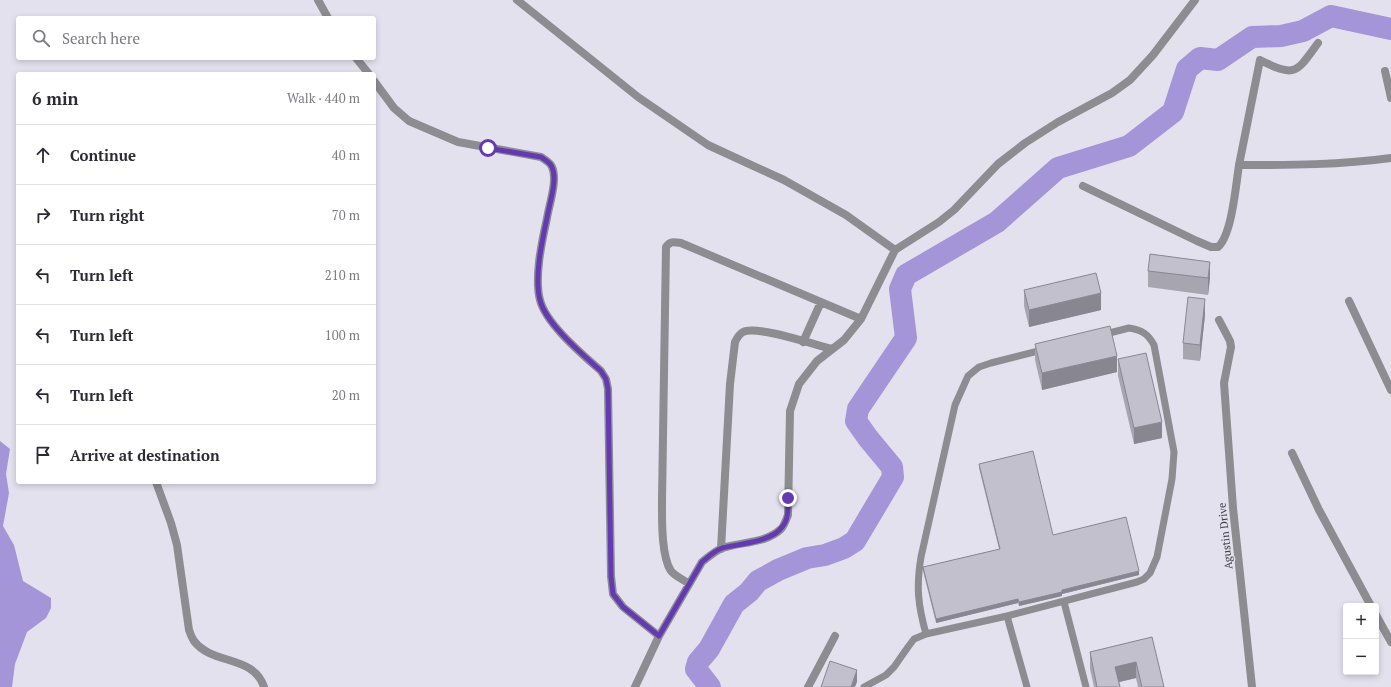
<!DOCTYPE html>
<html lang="en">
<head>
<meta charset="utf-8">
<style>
  :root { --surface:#fff; --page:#f2f2f3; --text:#2b2b33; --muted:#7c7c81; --line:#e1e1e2 }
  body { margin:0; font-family:"PT Serif",serif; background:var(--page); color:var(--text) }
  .controls { position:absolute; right:12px; bottom:12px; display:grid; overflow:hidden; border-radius:4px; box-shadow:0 2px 6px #0003 }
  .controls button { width:36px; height:36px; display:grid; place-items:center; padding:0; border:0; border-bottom:1px solid var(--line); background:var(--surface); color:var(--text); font:20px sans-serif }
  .stop { position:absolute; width:12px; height:12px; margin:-9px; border:3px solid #633ab2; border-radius:50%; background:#fff }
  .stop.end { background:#633ab2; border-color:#fff; box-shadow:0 1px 4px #0008 }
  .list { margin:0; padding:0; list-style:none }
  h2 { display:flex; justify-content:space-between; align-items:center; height:52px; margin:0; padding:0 16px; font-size:17px }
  h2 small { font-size:13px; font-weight:400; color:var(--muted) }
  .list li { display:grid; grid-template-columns:26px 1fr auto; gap:12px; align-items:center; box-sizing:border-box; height:60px; padding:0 16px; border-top:1px solid var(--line) }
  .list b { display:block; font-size:15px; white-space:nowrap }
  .list em { font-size:13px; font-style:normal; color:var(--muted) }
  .icon { flex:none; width:22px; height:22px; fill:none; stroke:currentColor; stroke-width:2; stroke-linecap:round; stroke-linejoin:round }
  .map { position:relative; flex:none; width:1391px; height:687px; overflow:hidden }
  .search { position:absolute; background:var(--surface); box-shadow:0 2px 6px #0003; left:16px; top:16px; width:360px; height:44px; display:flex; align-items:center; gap:10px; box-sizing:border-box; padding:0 14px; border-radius:4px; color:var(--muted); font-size:15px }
  .panel { position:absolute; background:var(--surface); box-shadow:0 2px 6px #0003; left:16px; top:72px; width:360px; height:412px; border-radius:4px }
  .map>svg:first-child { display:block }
  .water { fill:#a395d7 }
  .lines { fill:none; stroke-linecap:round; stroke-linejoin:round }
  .river { stroke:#a395d7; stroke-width:22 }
  .lane { stroke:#8c8c91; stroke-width:7 }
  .street { stroke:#8c8c91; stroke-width:8 }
  .wall { fill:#a7a5b0 }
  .shaded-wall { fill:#888690 }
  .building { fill:#c2c0cd; stroke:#888690 }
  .route { stroke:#633ab2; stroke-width:5 }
  .labels { text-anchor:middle; stroke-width:3; stroke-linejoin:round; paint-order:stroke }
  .street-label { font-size:11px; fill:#3d3c41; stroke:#e3e1ee }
</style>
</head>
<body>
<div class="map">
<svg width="1391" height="687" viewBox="0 0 1391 687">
  <rect width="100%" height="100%" fill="#e3e1ee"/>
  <!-- water -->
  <path class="water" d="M0 441 10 449 6 474 9 493 3 526 14 545 23 581 51 598V608L46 618 27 632 15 664 12 687H0Z"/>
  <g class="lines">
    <!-- river -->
    <path class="river" d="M710 687 696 669 698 662 709 649 734 604 749 592 758 581 778 570 807 558 825 555 844 548 855 541 893 477 892 467 868 438 856 421 858 409 906 338 900 289 906 275 997 222 1058 168 1129 146 1173 112 1187 69 1200 58 1218 60 1252 37 1281 36 1303 31 1331 16 1391 29"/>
    <!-- lane -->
    <path class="lane" d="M1129 328C1142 330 1148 334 1154 345L1174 452 1172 479 1157 557 1150 573 1144 579 1137 582 1007 616 926 634C918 605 916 587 921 557L955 405 968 376 979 367 991 363Z
      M1064 602 1086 687
      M1007 616 1027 687
      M864 687 886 675 894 667 908 647 914 639 926 634"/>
    <!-- street -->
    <path class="street" d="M318 0 328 18
      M517 0 638 97 708 145 784 180 846 215 895 250 861 319 844 340 817 361 799 384 790 411 788 515C786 520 784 526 781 529 764 545 739 541 720 549 713 553 708 557 702 562L659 636 635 687
      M356 58 369 74
      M1385 71 1391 98
      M374 81 394 108 409 121 458 142 541 157C545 160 550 162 552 167 558 180 549 205 547 218 542 241 534 277 540 300 546 324 582 354 601 371L606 379 608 389 611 576 613 594 623 607 659 636
      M1239 165 1260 60C1296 78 1296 73 1318 43
      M1083 186 1197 241 1211 247H1218C1232 235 1236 184 1239 165 1290 165 1341 165 1391 158
      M895 250 939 222 954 210 998 164 1025 143 1058 122 1112 93 1130 80 1153 55 1195 0
      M1349 301 1391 390
      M1219 320 1230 341 1231 347 1224 383 1233 508 1252 687
      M803 342 821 302
      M1292 453 1319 510 1371 606
      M156 482 171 523 177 545 189 630C190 633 192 638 194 641 212 665 254 655 264 687
      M721 549 730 384 735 342C737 338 739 334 743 332 757 325 815 345 832 349
      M689 584C683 579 676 577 671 571 661 556 662 518 662 500L666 247C670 241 674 242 681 243L861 319
      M1376 615 1391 642
      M808 687 835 636"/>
  </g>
  <!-- wall -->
  <path class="wall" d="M1148 271 1210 278 1208 295 1148 287Z
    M1024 290 1101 310 1029 327 1024 306Z
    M1205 315 1200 361 1183 359V343Z
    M1035 344 1117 372 1042 390 1035 360Z
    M1118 359 1162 438 1134 444 1118 376Z
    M979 464 1053 535 1139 575 1062 594V596L1019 606 1018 603 936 623 923 571V567L999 549 979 468Z
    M1152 637 1164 687H1138L1136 678 1119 682 1120 687H1094L1090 669V652Z"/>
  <!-- shaded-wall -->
  <path class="shaded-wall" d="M1210 262V278L1208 295V278Z
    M1101 293V310L1029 327V310Z
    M1205 299V315L1200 361V345Z
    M1117 356V372L1042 390V373Z
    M1162 422V438L1134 444V428Z
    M1139 571V575L1062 594V596L1019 606V602L1062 590Z
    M1018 599V603L936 623V619Z
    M1136 662V678L1115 683V667Z
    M857 670V682L855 687H851Z"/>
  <!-- building -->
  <path class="building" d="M1150 254 1210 262 1208 278 1148 271Z
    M1096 273 1101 293 1029 310 1024 290Z
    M1188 297 1205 299 1200 345 1183 343Z
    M1110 326 1117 356 1042 373 1035 344Z
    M1146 353 1162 422 1134 428 1118 359Z
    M1033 451 1053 535 1126 517 1139 571 1062 590V592L1019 602 1018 599 936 619 923 567 1000 549 979 464Z
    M1152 637 1164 687H1142L1136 662 1115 667 1120 687H1097L1090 652Z
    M830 661 857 670 851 687H821Z"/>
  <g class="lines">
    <!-- route -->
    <path class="route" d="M488 148 541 157C545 160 550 162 552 167 558 179 549 205 547 218 542 241 534 278 540 300 546 324 582 354 601 371L606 379 608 389 611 576 613 594 623 607 659 636 702 562C708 557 714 551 722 548 738 544 772 542 782 527 789 519 788 508 788 498"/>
  </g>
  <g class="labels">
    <!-- street labels -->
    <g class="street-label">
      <text transform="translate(1225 536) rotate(-96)" y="4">Agustin Drive</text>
    </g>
  </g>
</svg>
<div class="controls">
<button>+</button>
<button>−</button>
</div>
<div class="stop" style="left:488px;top:148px"></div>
<div class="stop end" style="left:788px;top:498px"></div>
<div class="search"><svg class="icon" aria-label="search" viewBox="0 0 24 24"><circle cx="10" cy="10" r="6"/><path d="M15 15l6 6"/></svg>Search here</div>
<section class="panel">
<h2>6 min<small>Walk · 440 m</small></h2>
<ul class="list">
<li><svg class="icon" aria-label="ahead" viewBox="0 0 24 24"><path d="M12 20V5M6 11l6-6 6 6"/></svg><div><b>Continue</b></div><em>40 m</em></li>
<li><svg class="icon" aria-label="right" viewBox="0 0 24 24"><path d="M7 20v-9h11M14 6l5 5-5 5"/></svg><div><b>Turn right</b></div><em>70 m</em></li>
<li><svg class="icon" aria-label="left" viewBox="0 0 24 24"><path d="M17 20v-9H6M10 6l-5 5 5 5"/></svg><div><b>Turn left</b></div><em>210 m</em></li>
<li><svg class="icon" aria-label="left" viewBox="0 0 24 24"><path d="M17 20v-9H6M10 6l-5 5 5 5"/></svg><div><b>Turn left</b></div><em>100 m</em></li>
<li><svg class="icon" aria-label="left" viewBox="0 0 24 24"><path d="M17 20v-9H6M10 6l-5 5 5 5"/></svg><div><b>Turn left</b></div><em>20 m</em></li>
<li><svg class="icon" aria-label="arrive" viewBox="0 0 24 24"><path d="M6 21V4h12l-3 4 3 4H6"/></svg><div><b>Arrive at destination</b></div></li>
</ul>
</section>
</div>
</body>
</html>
